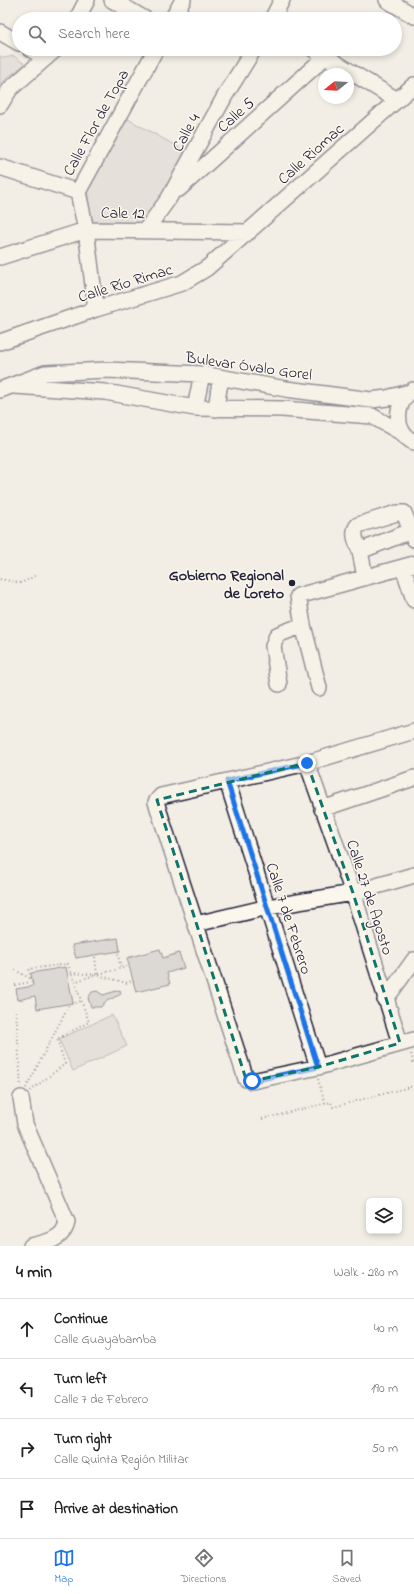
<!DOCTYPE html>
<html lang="en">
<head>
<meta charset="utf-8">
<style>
  :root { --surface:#fff; --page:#f6f6f6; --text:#222; --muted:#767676; --line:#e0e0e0; --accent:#1a73e8 }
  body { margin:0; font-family:"Indie Flower",sans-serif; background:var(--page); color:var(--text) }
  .controls { position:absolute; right:12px; bottom:12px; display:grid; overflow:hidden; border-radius:6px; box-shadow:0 2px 6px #0003 }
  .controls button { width:36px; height:36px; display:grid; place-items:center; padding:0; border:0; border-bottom:1px solid var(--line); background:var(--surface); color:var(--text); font:20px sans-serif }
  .compass { position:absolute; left:318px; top:68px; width:36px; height:36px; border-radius:50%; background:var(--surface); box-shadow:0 2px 6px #0003; rotate:252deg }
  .stop { position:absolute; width:12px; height:12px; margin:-9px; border:3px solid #1a73e8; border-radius:50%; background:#fff }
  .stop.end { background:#1a73e8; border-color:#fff; box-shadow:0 1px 4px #0008 }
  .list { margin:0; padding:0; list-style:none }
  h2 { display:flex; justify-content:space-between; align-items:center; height:52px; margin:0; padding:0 16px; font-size:17px }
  h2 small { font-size:13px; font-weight:400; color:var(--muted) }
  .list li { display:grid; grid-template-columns:26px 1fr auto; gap:12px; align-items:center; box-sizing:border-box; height:60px; padding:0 16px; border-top:1px solid var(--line) }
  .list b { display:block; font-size:15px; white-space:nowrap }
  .list p { margin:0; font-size:13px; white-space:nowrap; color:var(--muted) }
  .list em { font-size:13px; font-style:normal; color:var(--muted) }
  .icon { flex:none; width:22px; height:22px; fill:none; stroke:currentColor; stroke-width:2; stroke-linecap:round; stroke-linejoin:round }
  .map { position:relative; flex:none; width:414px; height:1246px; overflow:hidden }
  .search { position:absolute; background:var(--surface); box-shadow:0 2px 6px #0003; left:12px; right:12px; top:12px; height:44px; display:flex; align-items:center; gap:10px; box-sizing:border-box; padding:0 14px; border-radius:22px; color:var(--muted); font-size:15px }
  .sheet { height:292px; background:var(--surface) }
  nav { display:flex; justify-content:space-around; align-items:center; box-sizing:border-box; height:56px; border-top:1px solid var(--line); background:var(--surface); font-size:11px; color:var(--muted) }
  nav a { display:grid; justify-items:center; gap:2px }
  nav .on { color:var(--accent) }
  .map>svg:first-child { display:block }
  .green { fill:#d4d1cc; stroke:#7b7a84 }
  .building { fill:#c2bebe; stroke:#22223b }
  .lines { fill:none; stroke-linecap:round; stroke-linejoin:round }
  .minor-casing { stroke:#22223b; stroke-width:18 }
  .path { stroke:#22223b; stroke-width:2; stroke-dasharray:1 3; stroke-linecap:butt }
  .minor { stroke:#fbf7ec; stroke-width:15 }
  .route { stroke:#1a73e8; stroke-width:5 }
  .marked { fill:none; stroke:#0f766e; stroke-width:3; stroke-dasharray:8 5; stroke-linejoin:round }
  .poi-dot { fill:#22223b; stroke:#fbf7ec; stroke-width:1.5 }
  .labels { text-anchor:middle; stroke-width:3; stroke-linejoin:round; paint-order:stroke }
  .street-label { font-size:16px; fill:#22223b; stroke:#fbf7ec }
  .poi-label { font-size:16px; font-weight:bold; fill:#22223b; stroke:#fbf7ec; text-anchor:end }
</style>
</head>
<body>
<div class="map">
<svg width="414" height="1246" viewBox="0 0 414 1246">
  <rect width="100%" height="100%" fill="#f2eee5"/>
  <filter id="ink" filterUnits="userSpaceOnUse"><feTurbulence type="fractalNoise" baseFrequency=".025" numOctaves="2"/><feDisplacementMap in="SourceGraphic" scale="8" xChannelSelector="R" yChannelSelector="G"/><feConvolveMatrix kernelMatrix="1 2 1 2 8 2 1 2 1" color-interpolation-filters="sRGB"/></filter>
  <g filter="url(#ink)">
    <!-- green -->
    <path class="green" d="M0 56 4 58 14 56 25 64 6 79 0 88Z
      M126 118 185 151 147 223 91 222 87 188Z
      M112 1015 127 1046 73 1071 59 1039Z"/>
    <!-- building -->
    <path class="building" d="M118 938 120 951 76 958 72 945Z
      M160 949 163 958 179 953 184 968 167 973 170 984 136 992 127 958Z
      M66 967 73 1003 37 1009 35 996 18 1000 16 989 33 986 31 973Z
      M120 990 121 994 105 1002 101 1007H91L88 998 92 992 97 991 103 995Z"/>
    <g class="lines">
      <defs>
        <path id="minor" d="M112 0 145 19
          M387 0 414 16
          M77 19 87 0
          M172 19 183 0
          M272 19 282 0
          M0 32 19 43
          M30 49 46 58
          M313 49 397 100
          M0 105 10 89 56 49
          M0 167 78 192
          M179 189 325 57
          M145 231 169 198 226 94 254 49
          M0 257 86 230 249 232
          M96 309 86 230 78 192 156 49
          M0 342 96 309 182 283 207 268 414 85
          M14 386 105 392 195 408 282 409 372 416 402 433
          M0 390 45 373 106 370 202 374 286 389 371 400 387 398 410 392
          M413 390C394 401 393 433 414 442
          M195 408 202 374
          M216 409 219 388 222 378
          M360 551C357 543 351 533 358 525L397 513H404L411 531
          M403 567 414 600
          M365 577 360 551 411 531 414 539
          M303 625 319 688
          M279 684 273 646 277 635 303 625 298 596 414 564
          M414 731 307 763 161 796 156 802 246 1079 252 1081 318 1067 414 1040
          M307 763 353 893 400 1043
          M227 781 318 1067
          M322 809 414 778
          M196 924 268 907 353 893 414 875
          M385 1000 414 960
          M21 1098 25 1124 67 1222C64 1239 46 1243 31 1246"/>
      </defs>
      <!-- minor casing -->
      <use href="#minor" class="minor-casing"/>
      <!-- path -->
      <path class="path" d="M0 579 21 583 37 575
        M118 954 121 969
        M95 957 97 975
        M15 970 31 979
        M71 973 97 975 127 983 131 981
        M99 974 127 967
        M74 982 95 975
        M15 985 31 982 29 969 68 964 89 1022 57 1039 65 1064 30 1091
        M16 1011 21 1087
        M411 1054 414 1065
        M318 1079 325 1103
        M26 1088 69 1005 81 1001
        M262 1119 331 1102 333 1107 414 1086"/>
      <!-- minor -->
      <use href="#minor" class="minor"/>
    </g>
  </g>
  <g class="lines" filter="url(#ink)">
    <!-- route -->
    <path class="route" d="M252 1081 318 1067 227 781 307 763"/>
  </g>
  <!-- marked area -->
  <path d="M0 0H414V1246H0ZM307 763 353 893 400 1043 318 1067 252 1081 246 1079 157 800Z" fill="#f2eee5" fill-opacity=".55" fill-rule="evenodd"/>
  <path class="marked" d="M307 763 353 893 400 1043 318 1067 252 1081 246 1079 157 800Z"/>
  <!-- markers -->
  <circle class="poi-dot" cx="292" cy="583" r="4"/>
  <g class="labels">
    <!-- street labels -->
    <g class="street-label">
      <text transform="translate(235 114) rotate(-42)" y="6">Calle 5</text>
      <text transform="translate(95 122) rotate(-61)" y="6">Calle Flor de Topa</text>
      <text transform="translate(185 132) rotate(-61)" y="6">Calle 4</text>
      <text transform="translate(310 153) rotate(-42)" y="6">Calle Riomac</text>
      <text transform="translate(123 212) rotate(1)" y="6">Cale 12</text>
      <text transform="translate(125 282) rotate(-17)" y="6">Calle Río Rimac</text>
      <text transform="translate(249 365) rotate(8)" y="6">Bulevar Óvalo Gorel</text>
      <text transform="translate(371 897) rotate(72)" y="6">Calle 27 de Agosto</text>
      <text transform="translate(290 918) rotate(72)" y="6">Calle 7 de Febrero</text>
    </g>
    <!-- poi labels -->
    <g class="poi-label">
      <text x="284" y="580">Gobierno Regional<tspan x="284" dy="18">de Loreto</tspan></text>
    </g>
  </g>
</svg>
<div class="controls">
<button><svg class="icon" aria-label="layers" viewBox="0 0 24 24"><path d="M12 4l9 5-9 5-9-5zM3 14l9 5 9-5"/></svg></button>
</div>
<svg class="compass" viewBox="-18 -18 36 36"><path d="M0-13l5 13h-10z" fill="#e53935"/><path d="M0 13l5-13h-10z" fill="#767676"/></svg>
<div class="stop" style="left:252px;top:1081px"></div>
<div class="stop end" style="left:307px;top:763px"></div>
<div class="search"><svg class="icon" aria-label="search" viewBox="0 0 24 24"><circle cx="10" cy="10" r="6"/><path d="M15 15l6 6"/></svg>Search here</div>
</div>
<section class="sheet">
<h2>4 min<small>Walk · 280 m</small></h2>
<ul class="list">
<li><svg class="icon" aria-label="ahead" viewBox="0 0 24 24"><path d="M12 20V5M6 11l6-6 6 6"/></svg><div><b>Continue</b><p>Calle Guayabamba</p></div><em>40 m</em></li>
<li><svg class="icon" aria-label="left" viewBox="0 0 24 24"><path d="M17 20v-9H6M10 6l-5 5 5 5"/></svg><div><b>Turn left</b><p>Calle 7 de Febrero</p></div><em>190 m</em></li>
<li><svg class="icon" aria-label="right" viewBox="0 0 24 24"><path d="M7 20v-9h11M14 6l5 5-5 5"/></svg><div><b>Turn right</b><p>Calle Quinta Región Militar</p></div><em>50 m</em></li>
<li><svg class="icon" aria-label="arrive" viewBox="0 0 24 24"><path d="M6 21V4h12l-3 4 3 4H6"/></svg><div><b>Arrive at destination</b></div></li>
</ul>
</section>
<nav>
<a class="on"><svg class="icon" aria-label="map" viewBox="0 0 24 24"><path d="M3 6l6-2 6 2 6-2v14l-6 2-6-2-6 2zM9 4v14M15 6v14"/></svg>Map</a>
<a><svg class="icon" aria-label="directions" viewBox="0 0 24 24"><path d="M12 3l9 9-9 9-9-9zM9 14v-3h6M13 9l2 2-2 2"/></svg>Directions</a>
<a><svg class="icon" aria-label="saved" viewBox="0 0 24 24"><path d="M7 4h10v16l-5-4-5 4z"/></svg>Saved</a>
</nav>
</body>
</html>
